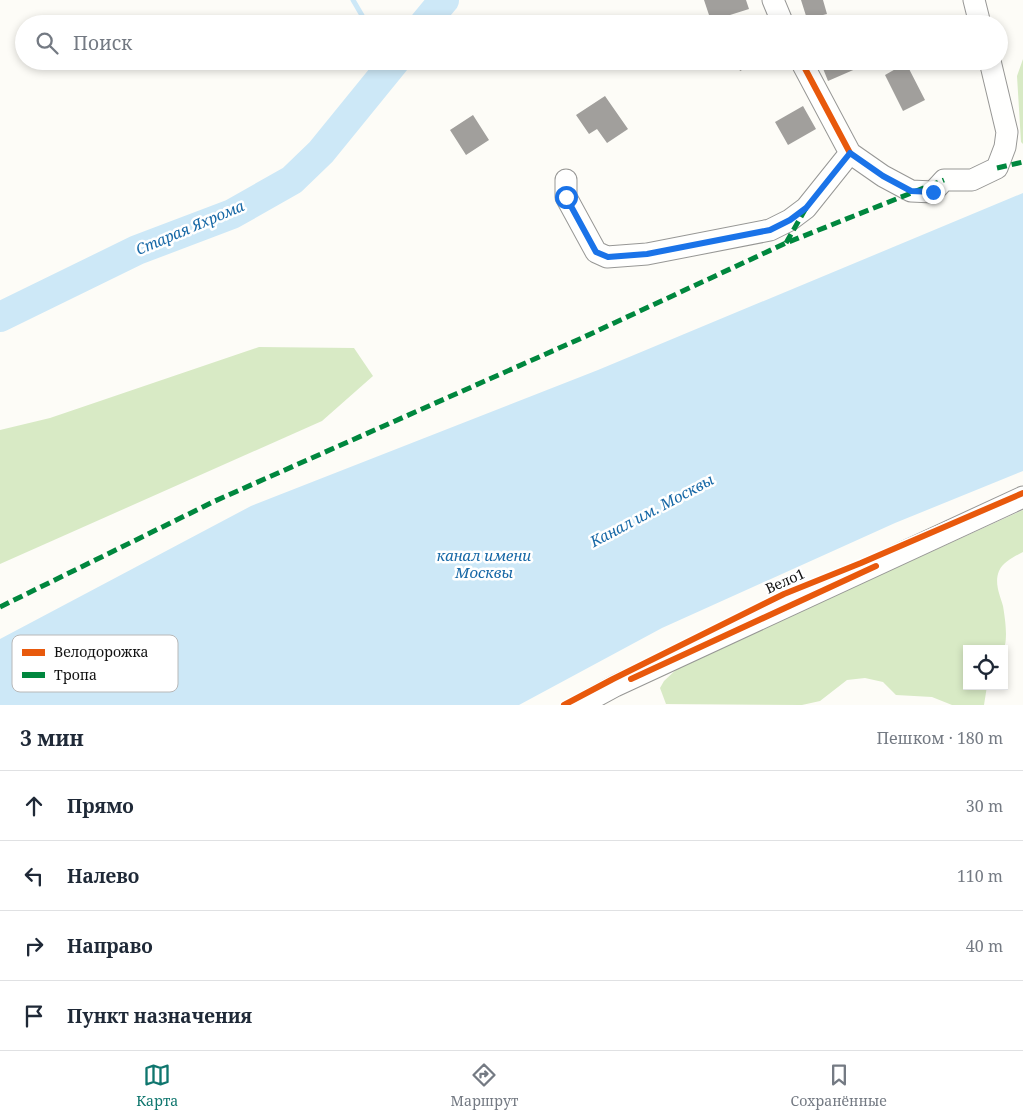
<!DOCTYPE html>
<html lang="ru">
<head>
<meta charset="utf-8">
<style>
  :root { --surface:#fff; --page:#f2f2f3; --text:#1f2937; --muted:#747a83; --line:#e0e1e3; --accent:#0f766e }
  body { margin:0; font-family:"Noto Serif",serif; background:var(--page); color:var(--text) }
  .controls { position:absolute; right:15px; bottom:15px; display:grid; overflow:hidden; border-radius:0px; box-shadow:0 2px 8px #0003 }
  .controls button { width:45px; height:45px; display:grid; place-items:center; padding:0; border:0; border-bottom:1px solid var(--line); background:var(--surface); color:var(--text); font:25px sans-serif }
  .stop { position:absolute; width:15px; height:15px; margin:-11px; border:4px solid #1a73e8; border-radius:50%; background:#fff }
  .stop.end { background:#1a73e8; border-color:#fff; box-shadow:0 1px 5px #0008 }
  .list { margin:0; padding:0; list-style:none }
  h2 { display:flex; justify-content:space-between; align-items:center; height:65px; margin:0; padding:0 20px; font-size:21px }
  h2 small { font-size:16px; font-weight:400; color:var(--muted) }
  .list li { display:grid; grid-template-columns:32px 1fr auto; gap:15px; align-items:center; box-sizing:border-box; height:70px; padding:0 20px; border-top:1px solid var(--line) }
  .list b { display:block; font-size:19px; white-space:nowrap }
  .list em { font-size:16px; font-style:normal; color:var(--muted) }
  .icon { flex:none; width:28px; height:28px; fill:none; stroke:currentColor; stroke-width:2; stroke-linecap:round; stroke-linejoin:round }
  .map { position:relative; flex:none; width:1023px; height:705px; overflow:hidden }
  .search { position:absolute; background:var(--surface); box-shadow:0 2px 8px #0003; left:15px; right:15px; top:15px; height:55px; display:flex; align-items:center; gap:12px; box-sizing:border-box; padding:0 18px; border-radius:28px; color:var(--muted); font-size:19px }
  .sheet { height:345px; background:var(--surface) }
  nav { display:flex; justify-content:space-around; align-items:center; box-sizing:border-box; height:70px; border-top:1px solid var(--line); background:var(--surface); font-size:14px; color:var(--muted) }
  nav a { display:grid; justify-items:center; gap:2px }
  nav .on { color:var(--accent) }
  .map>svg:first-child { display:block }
  .forest { fill:#d8eac5 }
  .water { fill:#cde8f7 }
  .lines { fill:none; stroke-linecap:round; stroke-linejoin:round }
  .stream { stroke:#cde8f7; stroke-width:5 }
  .river { stroke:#cde8f7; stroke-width:30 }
  .building { fill:#a19f9c }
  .minor-casing { stroke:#979795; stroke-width:23 }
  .minor { stroke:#fffffe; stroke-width:21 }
  .quiet { stroke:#00873e; stroke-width:5; stroke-dasharray:10 5; stroke-linecap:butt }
  .cycleway-casing { stroke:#fff; stroke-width:9 }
  .cycleway { stroke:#e8590c; stroke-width:6 }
  .route { stroke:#1a73e8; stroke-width:6 }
  .labels { text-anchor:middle; stroke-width:5; stroke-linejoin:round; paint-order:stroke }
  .street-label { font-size:14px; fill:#111; stroke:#fff }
  .water-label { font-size:15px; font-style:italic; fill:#1768a6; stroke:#fff }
  .key { fill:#fff; stroke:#b8b8b8; stroke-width:1 }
  .key-label { font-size:14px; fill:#111 }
</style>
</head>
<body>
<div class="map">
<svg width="1023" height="705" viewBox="0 0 1023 705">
  <rect width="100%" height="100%" fill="#fdfcf7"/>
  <!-- forest -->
  <path class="forest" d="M1023 59V144L1021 142 1017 76Z
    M259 347 354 348 373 376 322 421 0 564V430L50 418Z
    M1023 510V552C1015 556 1003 562 999 571 994 583 1000 595 1003 606 1005 618 1008 637 1004 649H967V686H987L984 705H952L932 697 896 695 883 682 865 678 847 680 820 701 802 705 666 704 660 688 664 681 680 666Z"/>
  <!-- water -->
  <path class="water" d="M1023 193V471L895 523 662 628 519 705H0V639L251 506 598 370Z"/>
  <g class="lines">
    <!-- stream -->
    <path class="stream" d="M353 0 367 24
      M389 61 392 65"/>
    <!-- river -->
    <path class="river" d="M424 24 444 0
      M0 317 137 250 232 214 292 180 321 152 395 61"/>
  </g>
  <!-- building -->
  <path class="building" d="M704 0H746L749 9 711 21Z
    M801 0H823L827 14 807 19Z
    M736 61H760L740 71Z
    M820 61H866L867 64 828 81Z
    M906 63 925 100 903 111 885 75Z
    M605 96 628 129 607 143 597 129 589 134 576 115Z
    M803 106 816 129 788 145 775 122Z
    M473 115 489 140 466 155 450 130Z"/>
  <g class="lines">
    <defs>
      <path id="minor" d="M773 0 783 24
        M974 0 980 24
        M801 61 850 153 883 176 911 191 933 192 944 180H972L997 168 1005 147 1007 132 990 61
        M566 180V197L596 252 607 257 647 254 770 230 790 220 806 208 850 153
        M580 705 615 686 1023 497"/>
    </defs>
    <!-- minor casing -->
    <use href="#minor" class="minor-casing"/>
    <!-- minor -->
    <use href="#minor" class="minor"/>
    <!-- quiet -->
    <path class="quiet" d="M997 168 1023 162
      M786 243 806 208
      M0 607 215 501 584 337 786 243 944 180"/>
    <defs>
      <path id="cycleway" d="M801 61 850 153
        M631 679 876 566
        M564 705 613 679 784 594 861 563 1023 493"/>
    </defs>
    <!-- cycleway casing -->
    <use href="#cycleway" class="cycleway-casing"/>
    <!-- cycleway -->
    <use href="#cycleway" class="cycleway"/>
  </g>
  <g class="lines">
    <!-- route -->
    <path class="route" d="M566 197 596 252 608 257 647 254 770 230 790 220 806 208 850 153 883 176 911 191 933 192"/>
  </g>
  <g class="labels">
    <!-- street labels -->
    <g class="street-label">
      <text transform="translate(785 581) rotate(-24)" y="5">Вело1</text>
    </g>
    <!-- water labels -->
    <g class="water-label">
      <text transform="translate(190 228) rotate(-23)" y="5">Старая Яхрома</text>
      <text transform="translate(652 511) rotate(-28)" y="5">Канал им. Москвы</text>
      <text x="484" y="561">канал имени<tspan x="484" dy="17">Москвы</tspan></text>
    </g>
  </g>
  <!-- legend -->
  <rect x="12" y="635" width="166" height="57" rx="8" class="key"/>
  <rect x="22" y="649" width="23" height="7" fill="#e8590c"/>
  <rect x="22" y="672" width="23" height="6" fill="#00873e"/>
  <g class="key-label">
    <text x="54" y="657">Велодорожка</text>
    <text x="54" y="680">Тропа</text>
  </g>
</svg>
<div class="controls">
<button><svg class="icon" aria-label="locate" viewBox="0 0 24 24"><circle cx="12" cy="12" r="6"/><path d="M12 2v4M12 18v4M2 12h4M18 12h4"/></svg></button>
</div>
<div class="stop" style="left:566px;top:197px"></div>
<div class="stop end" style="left:933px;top:192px"></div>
<div class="search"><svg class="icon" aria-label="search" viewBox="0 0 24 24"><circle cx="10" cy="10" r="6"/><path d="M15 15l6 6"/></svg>Поиск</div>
</div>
<section class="sheet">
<h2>3 мин<small>Пешком · 180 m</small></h2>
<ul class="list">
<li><svg class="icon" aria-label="ahead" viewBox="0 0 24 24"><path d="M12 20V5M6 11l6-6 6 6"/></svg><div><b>Прямо</b></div><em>30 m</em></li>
<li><svg class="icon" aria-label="left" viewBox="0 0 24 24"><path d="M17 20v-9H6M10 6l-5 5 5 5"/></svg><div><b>Налево</b></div><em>110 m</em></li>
<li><svg class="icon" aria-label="right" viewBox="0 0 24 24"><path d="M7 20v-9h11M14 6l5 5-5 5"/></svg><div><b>Направо</b></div><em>40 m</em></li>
<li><svg class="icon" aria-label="arrive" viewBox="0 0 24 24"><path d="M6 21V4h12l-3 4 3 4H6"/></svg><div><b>Пункт назначения</b></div></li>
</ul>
</section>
<nav>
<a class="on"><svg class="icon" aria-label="map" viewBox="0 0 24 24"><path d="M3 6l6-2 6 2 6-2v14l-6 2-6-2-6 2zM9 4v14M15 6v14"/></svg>Карта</a>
<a><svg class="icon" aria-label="directions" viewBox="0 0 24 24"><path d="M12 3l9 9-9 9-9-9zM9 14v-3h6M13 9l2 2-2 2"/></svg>Маршрут</a>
<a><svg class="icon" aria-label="saved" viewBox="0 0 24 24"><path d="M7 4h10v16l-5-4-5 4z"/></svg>Сохранённые</a>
</nav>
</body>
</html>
